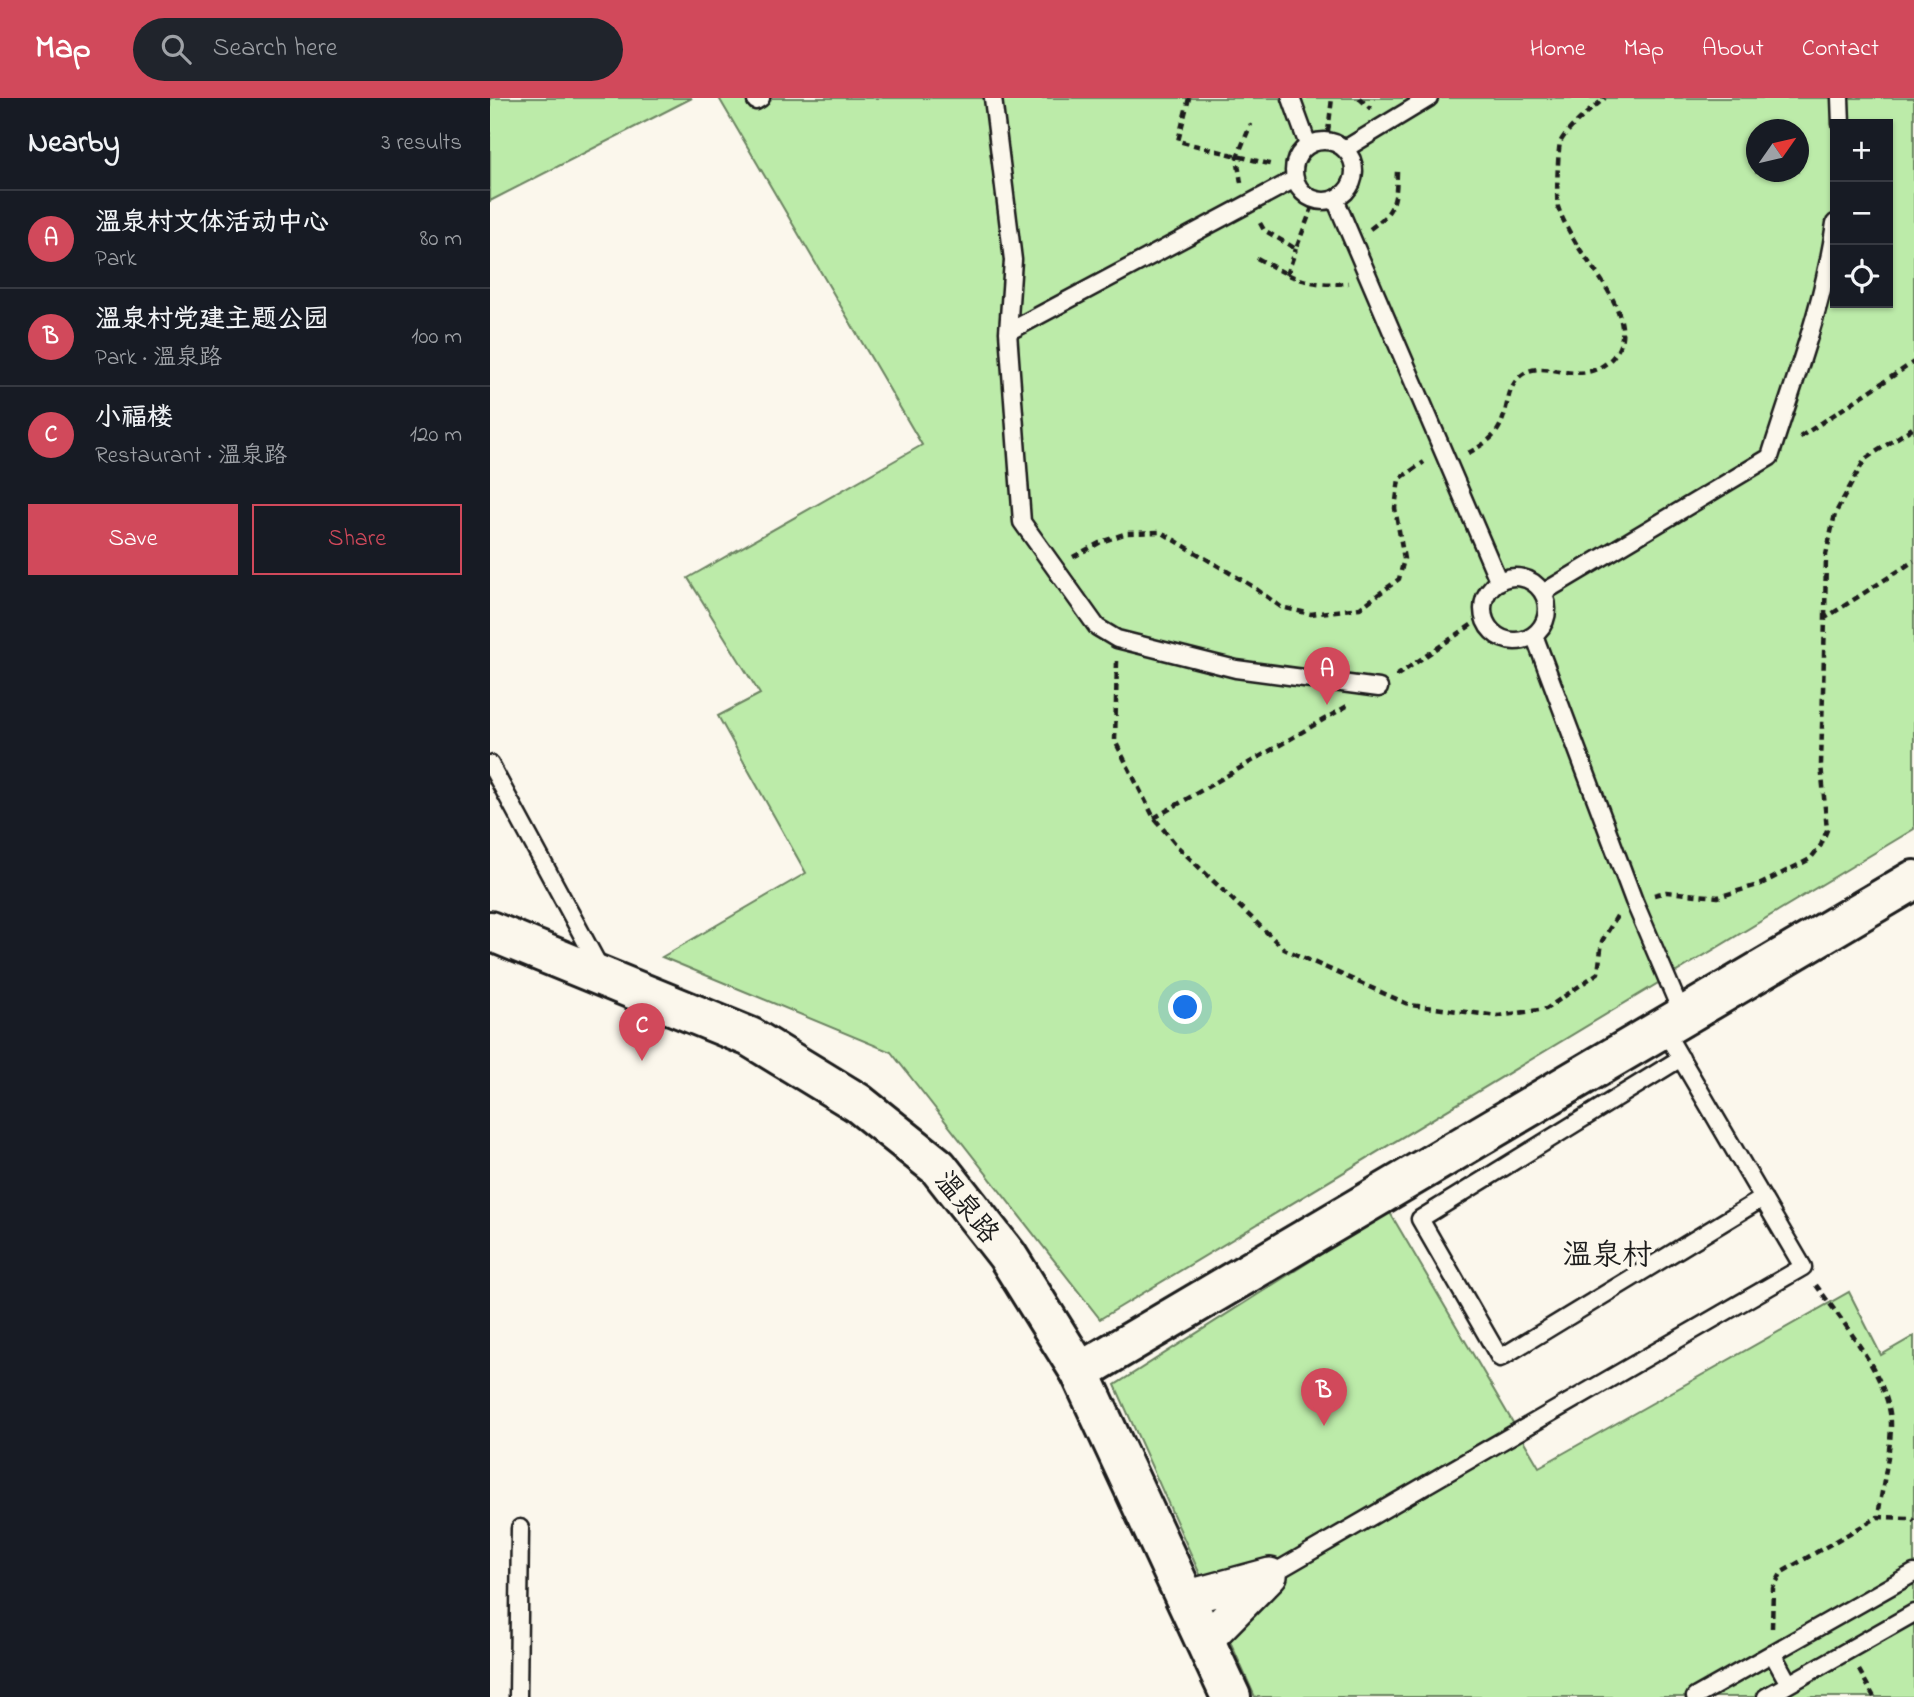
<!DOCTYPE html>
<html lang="en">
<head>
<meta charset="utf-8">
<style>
  :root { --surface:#171b24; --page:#20242c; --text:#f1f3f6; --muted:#9ea1a6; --line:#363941; --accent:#d1495b }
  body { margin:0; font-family:"Indie Flower","LXGW WenKai TC",sans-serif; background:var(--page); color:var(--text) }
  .controls { position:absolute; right:21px; top:21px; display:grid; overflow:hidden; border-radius:0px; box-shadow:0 2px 5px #0004 }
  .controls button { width:63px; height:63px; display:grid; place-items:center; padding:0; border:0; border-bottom:2px solid var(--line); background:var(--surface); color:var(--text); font:35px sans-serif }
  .compass { position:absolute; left:1256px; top:21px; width:63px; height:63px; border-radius:50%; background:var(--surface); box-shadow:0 2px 5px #0004; rotate:56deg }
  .you { position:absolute; left:696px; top:910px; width:24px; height:24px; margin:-18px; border:5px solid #fff; border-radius:50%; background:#1a73e8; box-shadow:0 0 0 10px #1a73e833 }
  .badge { display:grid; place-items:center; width:46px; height:46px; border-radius:50%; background:var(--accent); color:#fff; font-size:23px; font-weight:700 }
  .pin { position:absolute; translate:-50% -58px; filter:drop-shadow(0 2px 4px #0008) }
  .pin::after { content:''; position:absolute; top:37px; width:24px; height:21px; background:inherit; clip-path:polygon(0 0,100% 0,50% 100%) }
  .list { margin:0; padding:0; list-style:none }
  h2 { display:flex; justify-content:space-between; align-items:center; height:91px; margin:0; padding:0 28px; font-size:30px }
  h2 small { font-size:23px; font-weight:400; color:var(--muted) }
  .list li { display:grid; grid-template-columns:46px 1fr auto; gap:21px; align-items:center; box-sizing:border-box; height:98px; padding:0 28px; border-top:2px solid var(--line) }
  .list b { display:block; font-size:26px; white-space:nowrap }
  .list p { margin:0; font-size:23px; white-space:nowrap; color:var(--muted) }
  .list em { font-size:23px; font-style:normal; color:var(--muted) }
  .actions { display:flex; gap:14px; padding:21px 28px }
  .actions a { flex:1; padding:16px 0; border:2px solid var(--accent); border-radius:0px; text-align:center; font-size:24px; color:var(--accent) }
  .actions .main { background:var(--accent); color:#fff }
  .icon { flex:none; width:38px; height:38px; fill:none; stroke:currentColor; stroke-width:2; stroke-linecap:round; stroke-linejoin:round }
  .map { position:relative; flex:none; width:1424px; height:1599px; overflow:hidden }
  header { display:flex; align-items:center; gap:42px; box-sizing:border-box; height:98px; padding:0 35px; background:var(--accent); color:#fff }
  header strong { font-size:33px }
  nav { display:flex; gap:38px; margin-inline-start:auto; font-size:24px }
  .search { width:490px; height:63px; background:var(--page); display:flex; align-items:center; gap:18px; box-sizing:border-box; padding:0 24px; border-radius:38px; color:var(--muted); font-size:26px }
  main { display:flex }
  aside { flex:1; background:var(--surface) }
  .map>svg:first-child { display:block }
  .green { fill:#bceba9; stroke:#6c8462; stroke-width:2; fill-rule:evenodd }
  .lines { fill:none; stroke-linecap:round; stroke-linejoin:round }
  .service-casing { stroke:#1c1c1c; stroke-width:21 }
  .minor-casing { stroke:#1c1c1c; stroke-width:38 }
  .tertiary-casing { stroke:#1c1c1c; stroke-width:44 }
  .secondary-casing { stroke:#1c1c1c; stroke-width:44 }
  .path { stroke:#1c1c1c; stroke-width:4.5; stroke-dasharray:7 5; stroke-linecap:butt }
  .service { stroke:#fbf7ec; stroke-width:16 }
  .minor { stroke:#fbf7ec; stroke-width:33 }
  .tertiary { stroke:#fbf7ec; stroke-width:38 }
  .secondary { stroke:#fbf7ec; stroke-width:38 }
  .labels { text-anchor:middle; stroke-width:7; stroke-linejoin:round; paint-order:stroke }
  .street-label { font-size:28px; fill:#1c1c1c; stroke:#fbf7ec }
  .neighbourhood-label { font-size:30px; fill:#1c1c1c; stroke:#fbf7ec }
</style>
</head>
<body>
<header>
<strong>Map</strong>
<div class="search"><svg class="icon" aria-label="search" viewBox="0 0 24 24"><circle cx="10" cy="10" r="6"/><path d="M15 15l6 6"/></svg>Search here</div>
<nav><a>Home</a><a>Map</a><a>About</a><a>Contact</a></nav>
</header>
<main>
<aside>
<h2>Nearby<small>3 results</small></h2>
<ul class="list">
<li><span class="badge">A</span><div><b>温泉村文体活动中心</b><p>Park</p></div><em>80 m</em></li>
<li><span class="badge">B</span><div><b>温泉村党建主题公园</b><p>Park · 温泉路</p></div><em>100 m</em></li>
<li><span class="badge">C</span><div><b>小福楼</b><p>Restaurant · 温泉路</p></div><em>120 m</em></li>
</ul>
<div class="actions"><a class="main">Save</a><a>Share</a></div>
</aside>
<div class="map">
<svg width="1424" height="1599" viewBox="0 0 1424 1599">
  <rect width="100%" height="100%" fill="#fbf7ec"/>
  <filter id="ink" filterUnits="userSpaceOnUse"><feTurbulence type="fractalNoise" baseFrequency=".0143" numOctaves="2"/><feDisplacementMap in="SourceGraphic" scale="14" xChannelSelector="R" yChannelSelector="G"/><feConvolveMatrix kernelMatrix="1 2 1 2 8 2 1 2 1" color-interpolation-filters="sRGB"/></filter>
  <g filter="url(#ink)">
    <!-- green -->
    <path class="green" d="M0 0H202L0 103Z
      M229 0H1424V731L610 1221 401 954 172 859 316 775 228 618 270 596 198 480 432 347ZM1345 26H1398V205H1345ZM1266 32H1308V74H1266Z
      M899 1113 1049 1369 1359 1194 1391 1257 1424 1238V1599H765L625 1287Z"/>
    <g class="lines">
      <defs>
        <path id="service" d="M503 0 523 162 518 234 532 424 607 529 627 541 746 571 889 590
          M801 0 818 47
          M1350 0 1351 26
          M266 3 271 0
          M804 73a30 30 0 1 1 60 0a30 30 0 1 1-60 0Z
          M855 51 939 0
          M845 101 1009 484
          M518 234 805 81
          M993 511a32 32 0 1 1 64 0a32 32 0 1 1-64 0Z
          M1054 494 1280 359C1304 282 1335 204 1345 125
          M1044 537 1144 803 1193 918
          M0 666 110 870
          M1191 960 930 1121 1010 1260 1273 1100
          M780 1477 1313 1169 1173 930
          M1282 1555 1299 1586
          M28 1599 30 1430
          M1205 1599 1424 1475
          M1276 1599 1424 1515"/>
        <path id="minor" d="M695 1500 780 1477 715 1543"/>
        <path id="tertiary" d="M590 1274 1424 782"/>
        <path id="secondary" d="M0 833 260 939 368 1005 448 1069 517 1157 590 1274 741 1599"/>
      </defs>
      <!-- service casing -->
      <use href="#service" class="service-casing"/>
      <!-- minor casing -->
      <use href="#minor" class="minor-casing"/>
      <!-- tertiary casing -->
      <use href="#tertiary" class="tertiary-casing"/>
      <!-- secondary casing -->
      <use href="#secondary" class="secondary-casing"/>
      <!-- path -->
      <path class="path" d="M699 0 688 43 783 67
        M869 0 881 11
        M838 34 842 0
        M751 85 747 59 761 26
        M770 125 774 132 806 151 823 107
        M880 131C906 112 906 103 907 73
        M767 160C801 179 817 189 858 185
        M797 177 806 151
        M1310 339 1424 264
        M978 355C988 350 1001 342 1007 333 1020 314 1014 289 1033 276 1057 260 1088 290 1119 263 1156 230 1106 177 1087 147 1080 135 1072 121 1068 109 1066 103 1068 51 1070 45 1075 32 1104 9 1115 0
        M583 459 611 444 637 435 671 434 762 488 791 509 821 516 870 510 909 481 914 461 905 410 909 381 934 364
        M1335 519 1336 457 1345 416 1375 361 1424 329
        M627 563 625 643 664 720 688 749 794 851 920 907 1008 918 1056 911 1108 875 1112 843 1127 818
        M906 578 993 519
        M664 720 857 608
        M1164 797 1176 794 1228 799 1271 786 1320 761 1331 747 1337 732 1331 666 1335 520 1424 463
        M1326 1187C1352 1223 1402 1283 1401 1328 1400 1358 1392 1389 1388 1419
        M1282 1530 1283 1490 1292 1474 1388 1419 1420 1420 1424 1423
        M1369 1572 1384 1599"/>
      <!-- service -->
      <use href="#service" class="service"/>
      <!-- minor -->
      <use href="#minor" class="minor"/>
      <!-- tertiary -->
      <use href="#tertiary" class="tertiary"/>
      <!-- secondary -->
      <use href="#secondary" class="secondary"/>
    </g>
  </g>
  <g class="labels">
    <!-- street labels -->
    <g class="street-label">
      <text transform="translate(478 1108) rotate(51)" y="10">温泉路</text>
    </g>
    <!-- neighbourhood labels -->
    <g class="neighbourhood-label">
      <text x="1117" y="1166">温泉村</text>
    </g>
  </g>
</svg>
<div class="controls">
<button>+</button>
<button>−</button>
<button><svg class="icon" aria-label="locate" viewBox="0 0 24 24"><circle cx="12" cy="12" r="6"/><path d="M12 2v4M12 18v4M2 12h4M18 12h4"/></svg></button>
</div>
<svg class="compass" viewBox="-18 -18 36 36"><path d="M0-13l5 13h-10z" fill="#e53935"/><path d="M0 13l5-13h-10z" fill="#9ea1a6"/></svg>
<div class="you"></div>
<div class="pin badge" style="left:837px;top:607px">A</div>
<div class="pin badge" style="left:834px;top:1328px">B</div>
<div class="pin badge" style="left:152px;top:963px">C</div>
</div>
</main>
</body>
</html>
